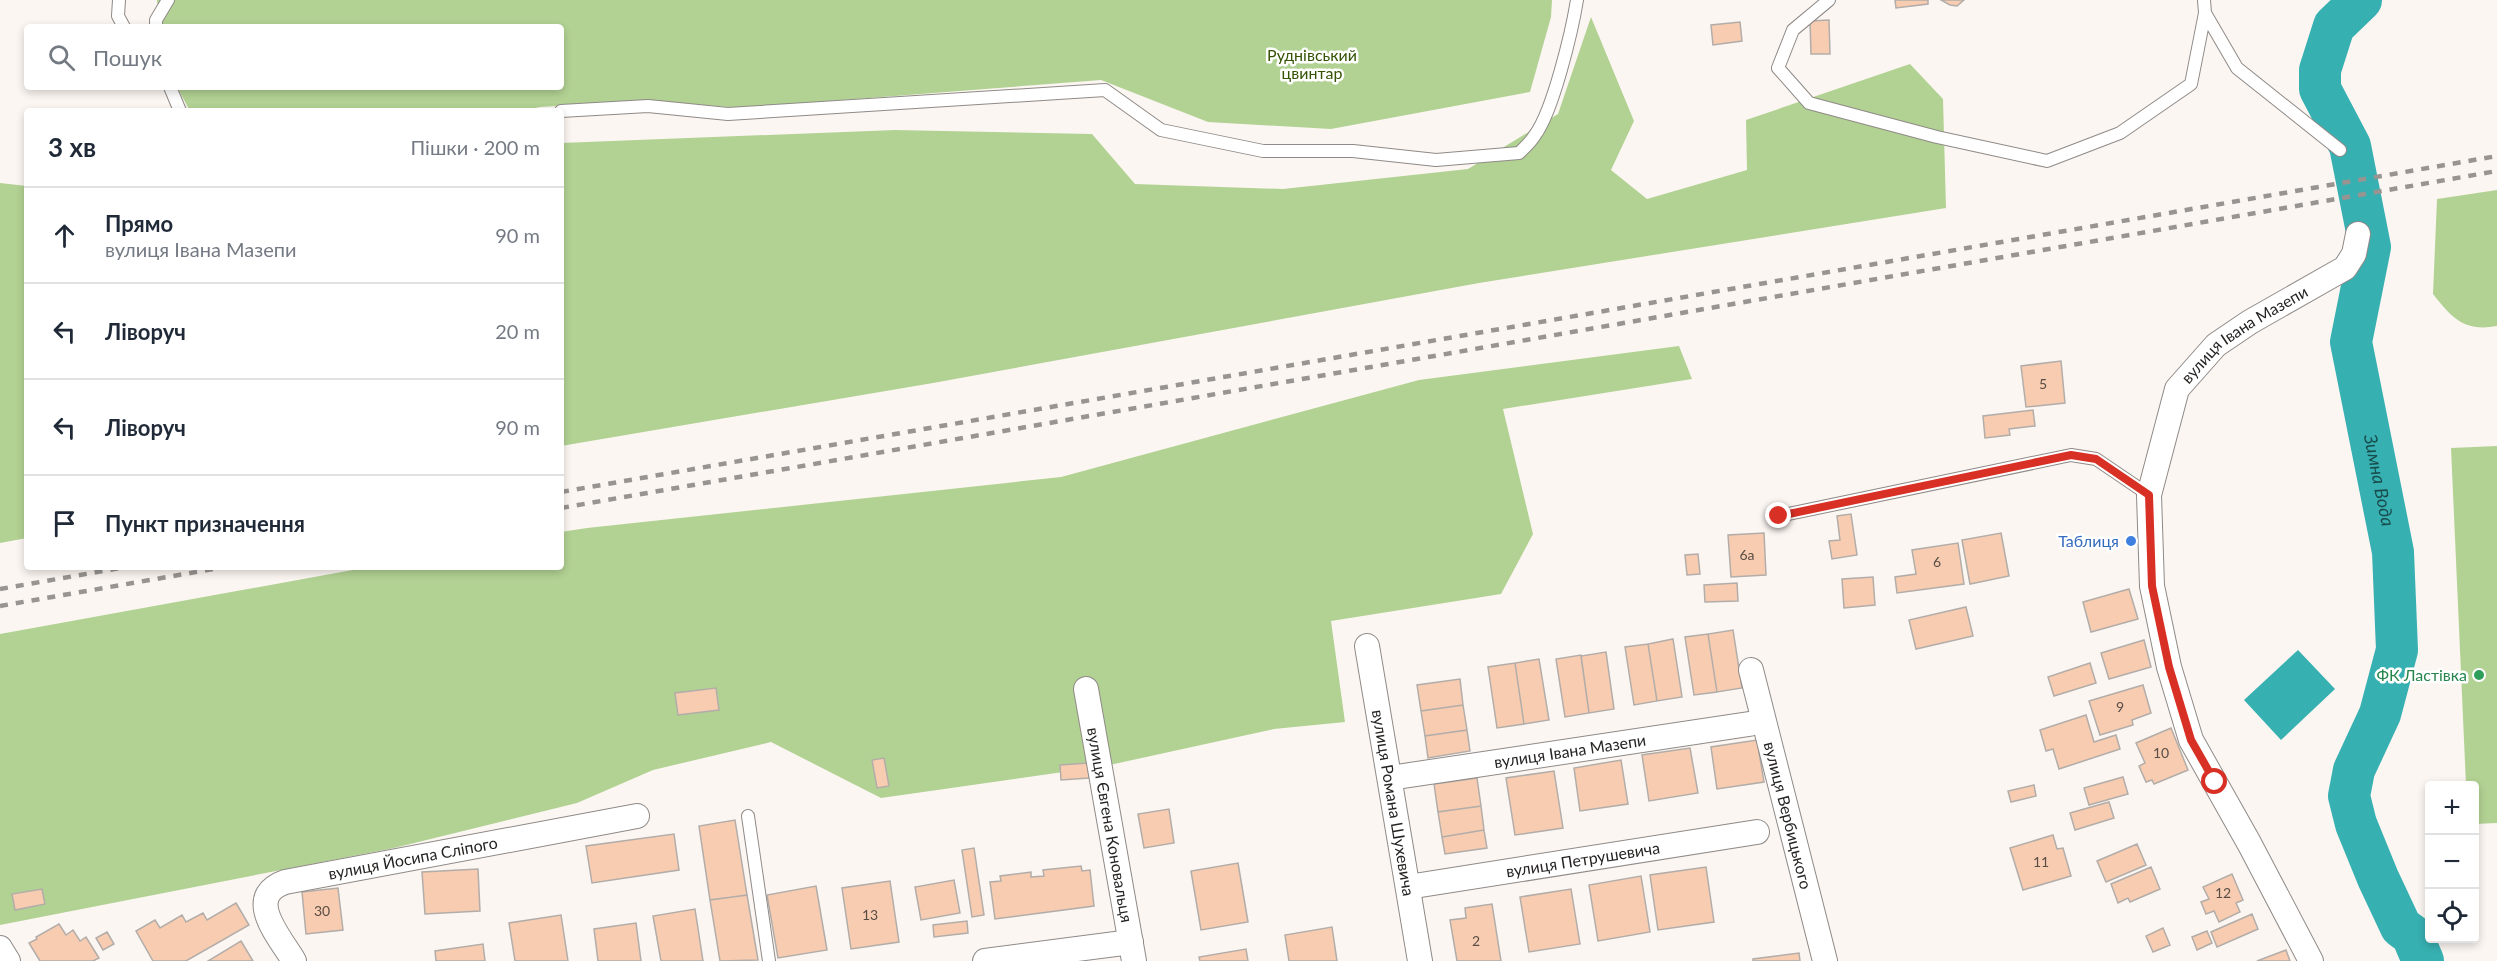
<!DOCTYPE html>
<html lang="uk">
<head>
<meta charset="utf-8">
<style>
  :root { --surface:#fff; --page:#f2f2f3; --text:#1f2937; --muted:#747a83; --line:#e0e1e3 }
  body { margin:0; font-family:Lato,sans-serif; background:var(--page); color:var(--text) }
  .controls { position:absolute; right:18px; bottom:18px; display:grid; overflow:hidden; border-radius:6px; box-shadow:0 3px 9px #0003 }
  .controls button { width:54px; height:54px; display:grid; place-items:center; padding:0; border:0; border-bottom:2px solid var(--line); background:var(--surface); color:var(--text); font:30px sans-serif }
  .stop { position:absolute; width:18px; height:18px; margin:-14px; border:4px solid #d93025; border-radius:50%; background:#fff }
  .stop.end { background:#d93025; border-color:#fff; box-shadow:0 2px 6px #0008 }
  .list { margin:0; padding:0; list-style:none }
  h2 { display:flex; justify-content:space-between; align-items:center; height:78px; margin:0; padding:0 24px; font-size:26px }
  h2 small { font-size:20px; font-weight:400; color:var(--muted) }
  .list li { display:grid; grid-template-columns:39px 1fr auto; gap:18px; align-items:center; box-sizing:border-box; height:96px; padding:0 24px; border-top:2px solid var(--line) }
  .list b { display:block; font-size:22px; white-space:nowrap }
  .list p { margin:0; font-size:20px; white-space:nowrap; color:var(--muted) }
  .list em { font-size:20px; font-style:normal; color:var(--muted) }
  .icon { flex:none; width:33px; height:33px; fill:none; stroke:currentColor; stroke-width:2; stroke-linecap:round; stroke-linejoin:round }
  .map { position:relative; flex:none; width:2497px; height:961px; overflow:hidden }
  .search { position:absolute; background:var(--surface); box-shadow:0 3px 9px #0003; left:24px; top:24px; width:540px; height:66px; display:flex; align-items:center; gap:15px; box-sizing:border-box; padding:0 21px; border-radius:6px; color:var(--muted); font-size:22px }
  .panel { position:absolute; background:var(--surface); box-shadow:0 3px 9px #0003; left:24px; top:108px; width:540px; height:462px; border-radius:6px }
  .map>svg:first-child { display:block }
  .green { fill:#b2d293 }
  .water { fill:#37b0b2 }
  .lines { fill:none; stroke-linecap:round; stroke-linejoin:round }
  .river { stroke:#37b0b2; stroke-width:42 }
  .building { fill:#f8ccb0; stroke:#b2ada9; stroke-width:1.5 }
  .lane-casing { stroke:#8f8a87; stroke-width:14 }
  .street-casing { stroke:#8f8a87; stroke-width:26 }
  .lane { stroke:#fff; stroke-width:12 }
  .street { stroke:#fff; stroke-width:24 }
  .rail { stroke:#989491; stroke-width:4.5; stroke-dasharray:8 8; stroke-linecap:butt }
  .route { stroke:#d93025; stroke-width:8 }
  .shop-dot { fill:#3f7fe0; stroke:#fff; stroke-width:2 }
  .leisure-dot { fill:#2e9e5b; stroke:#fff; stroke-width:2 }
  .labels { text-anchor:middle; stroke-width:5; stroke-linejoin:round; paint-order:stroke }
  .number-label { font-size:14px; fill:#5a4e46 }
  .park-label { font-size:16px; fill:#345303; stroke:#fff }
  .street-label { font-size:16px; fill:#262423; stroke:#fff }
  .shop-label { font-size:16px; fill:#366cbe; stroke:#fff; text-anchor:end }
  .leisure-label { font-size:16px; fill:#27864d; stroke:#fff; text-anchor:end }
  .water-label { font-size:18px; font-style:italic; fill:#194c4c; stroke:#fff }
</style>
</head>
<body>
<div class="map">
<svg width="2497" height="961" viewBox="0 0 2497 961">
  <rect width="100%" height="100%" fill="#fcf6f2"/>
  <!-- green -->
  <path class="green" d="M157 0H1552L1551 17 1530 92 1331 129 1208 122 1101 80 739 108 646 100 540 107 522 111H190L177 87H561V27H160Z
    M1591 17 1634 121 1611 170 1647 199 1747 170 1746 120 1910 64 1943 99 1946 208 1479 283 933 383 561 446V143L895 130 1092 134 1135 184 1283 189 1468 169 1558 114Z
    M0 183 27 186V538L0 543Z
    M2497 190V326C2464 332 2452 318 2433 294L2437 199Z
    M1679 346 1692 379 1503 409 1533 534 1501 594 1331 621 1345 722 1274 729 1105 766 881 798 771 742 653 770 577 803 394 848 0 925V634L369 567H561V532L587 528 1061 477 1419 380Z
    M2497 446V823L2475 824 2474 786 2466 785 2451 448Z"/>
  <!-- water -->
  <path class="water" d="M2298 650 2335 689 2281 740 2244 700Z"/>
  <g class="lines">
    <!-- river -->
    <path class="river" id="s1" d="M2361 0 2334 26 2320 70V89L2350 146 2370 247 2351 342 2393 552 2397 650 2380 714 2354 770 2349 796 2356 824 2378 878 2401 927 2412 935 2423 961"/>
  </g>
  <!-- building -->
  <path class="building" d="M1895 0H1928V4L1896 8Z
    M1941 0H1964L1957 6 1950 5Z
    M1829 20 1830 54H1811L1810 21Z
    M1740 22 1742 41 1713 45 1711 25Z
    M2061 361 2065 403 2026 407 2021 366Z
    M2033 410 2035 426 2009 429 2010 435 1985 438 1983 416Z
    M1851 514 1857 555 1832 559 1829 541 1840 540 1837 516Z
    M1764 533 1766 575 1731 577 1728 535Z
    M2001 533 2009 576 1970 584 1962 540Z
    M1958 543 1964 584 1897 593 1895 577 1916 574 1912 550Z
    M1698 554 1700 574 1687 575 1685 555Z
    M1873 577 1875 605 1844 608 1842 579Z
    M1737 583 1738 601 1705 602 1704 585Z
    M2129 589 2138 619 2091 632 2083 602Z
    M1966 607 1973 636 1916 649 1909 620Z
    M1733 630 1742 688 1717 692 1708 634Z
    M1708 634 1717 692 1694 695 1685 637Z
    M1673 639 1682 697 1657 701 1648 644Z
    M2144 640 2151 667 2109 679 2101 653Z
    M1648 644 1657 701 1634 705 1625 647Z
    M1606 652 1614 709 1589 713 1581 656Z
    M1581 655 1589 713 1565 717 1556 659Z
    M1539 659 1549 720 1524 724 1515 663Z
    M1515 663 1524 724 1497 728 1488 667Z
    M2090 663 2096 683 2054 696 2048 677Z
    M1460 679 1463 705 1421 711 1417 685Z
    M2143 685 2151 713 2132 720 2133 725 2100 735 2089 701Z
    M716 688 719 710 678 715 675 693Z
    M1463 705 1467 730 1425 736 1421 711Z
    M2086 715 2094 742 2116 735 2120 749 2059 769 2053 749 2046 751 2040 730Z
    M2171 728 2188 770 2154 784 2152 780 2146 782 2139 766 2145 763 2136 743Z
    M1467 730 1470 751 1428 758 1425 736Z
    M1757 740 1764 782 1717 789 1711 747Z
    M1690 748 1698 793 1649 801 1642 755Z
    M884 758 889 786 877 788 872 760Z
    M1621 760 1628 804 1580 811 1574 768Z
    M1088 763 1089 778 1061 780 1060 765Z
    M1554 771 1563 828 1515 835 1506 778Z
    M2123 777 2128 794 2089 805 2084 788Z
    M1477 778 1481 806 1438 812 1434 784Z
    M2034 785 2036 796 2011 802 2008 791Z
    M2109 802 2114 818 2075 830 2070 813Z
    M1481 806 1484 830 1442 837 1438 812Z
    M1169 809 1174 843 1144 848 1138 814Z
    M735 820 747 895 710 900 699 826Z
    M1484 830 1487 848 1445 854 1442 837Z
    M674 834 679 870 592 883 586 846Z
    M2053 835 2057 849 2063 848 2071 876 2023 890 2010 848Z
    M2137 844 2146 865 2106 882 2097 861Z
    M974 848 984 915 972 917 962 850Z
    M1238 863 1248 922 1201 930 1191 871Z
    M1081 866 1082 871 1090 870 1094 906 995 919 990 882 1001 881 1000 876 1031 872V877L1044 876 1043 870Z
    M1706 867 1714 922 1658 930 1650 875Z
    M2151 867 2160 889 2130 902 2128 898 2118 903 2111 884Z
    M478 869 480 911 425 914 422 872Z
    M2232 874 2243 900 2236 903 2240 912 2219 922 2214 911 2206 914 2201 902 2209 899 2203 887Z
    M1641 876 1650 932 1598 941 1589 885Z
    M954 880 960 913 921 920 915 887Z
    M890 881 899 942 851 949 842 888Z
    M816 886 827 950 778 958 767 895Z
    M338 888 343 930 306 934 302 892Z
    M42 889 45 904 15 910 12 894Z
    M1571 889 1580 944 1529 952 1520 897Z
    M747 895 758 960 720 961 710 900Z
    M236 903 249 925 186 961H153L136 931 155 920 160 928 182 915 186 922 203 913 207 920Z
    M1492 904 1501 961H1457L1450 920 1466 918 1465 908Z
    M695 909 703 961H661L653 916Z
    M2252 914 2258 929 2217 947 2211 932Z
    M561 915 568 961H515L509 923Z
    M967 921 968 933 934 937 933 925Z
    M636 923 641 961H598L594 929Z
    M59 924 66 935 73 930 80 941 86 937 99 958 93 961H40L29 943 37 939 36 937Z
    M1332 927 1337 961H1289L1285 935Z
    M2163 928 2170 945 2153 952 2146 936Z
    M2207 931 2212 943 2197 950 2192 937Z
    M107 932 114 944 103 950 96 938Z
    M241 941 253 961H208Z
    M483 944 485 961H436L435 951Z
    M1246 949 1248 961H1200L1199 957Z
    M2286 950 2290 961H2257Z
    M1799 953 1800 961H1753V959Z"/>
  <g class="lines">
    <defs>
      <path id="lane" d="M119 0 118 16 124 27
        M1829 0 1793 30 1778 68 1809 103 1937 137 2047 161 2120 133 2191 84 2205 13
        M2204 0 2205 13 2237 68 2340 150
        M156 27V20L168 0
        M170 87 180 111
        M561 111 648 106 728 114 1105 90 1161 130 1263 151H1353L1436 160 1519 153C1525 147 1531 142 1535 135 1553 111 1572 31 1577 0
        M1779 516 2071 455 2096 459 2149 495
        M748 816 769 961"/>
      <g id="street">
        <path id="s2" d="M1367 646 1420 961"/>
        <path id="s3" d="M1751 670 1825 961"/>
        <path id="s4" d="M1086 689 1134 961"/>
        <path id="s5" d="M1390 778 1749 724"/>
        <path id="s6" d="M1408 887 1757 832"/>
        <path d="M0 948 8 961"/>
        <path id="s7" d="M294 961C280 937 243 897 285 882L637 816"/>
        <path d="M985 961 1131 942"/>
        <path id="s8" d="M2311 961 2249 843 2191 740 2169 667 2152 586 2149 495 2177 389 2216 345 2250 322 2345 268 2354 254 2358 234"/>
      </g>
    </defs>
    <!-- lane casing -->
    <use href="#lane" class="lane-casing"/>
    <!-- street casing -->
    <use href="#street" class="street-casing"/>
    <!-- lane -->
    <use href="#lane" class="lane"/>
    <!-- street -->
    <use href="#street" class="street"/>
    <!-- rail -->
    <path class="rail" d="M561 492 2497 156
      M561 508 2497 171
      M0 589 126 567
      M0 606 225 567"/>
  </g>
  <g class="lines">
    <!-- route -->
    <path class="route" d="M1779 516 2071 455 2096 459 2149 495 2152 586 2169 667 2191 740 2215 782"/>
  </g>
  <!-- markers -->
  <circle class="shop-dot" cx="2131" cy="541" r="6"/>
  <circle class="leisure-dot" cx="2479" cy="675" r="6"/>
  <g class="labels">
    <!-- number labels -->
    <g class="number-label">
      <text x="2043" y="389">5</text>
      <text x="1747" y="560">6а</text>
      <text x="1937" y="567">6</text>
      <text x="2120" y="712">9</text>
      <text x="2161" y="758">10</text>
      <text x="2041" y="867">11</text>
      <text x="2223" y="898">12</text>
      <text x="322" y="916">30</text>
      <text x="870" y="920">13</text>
      <text x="1476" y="946">2</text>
    </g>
    <!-- park labels -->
    <g class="park-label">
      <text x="1312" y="61">Руднівський<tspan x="1312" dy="18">цвинтар</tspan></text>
    </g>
    <!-- street labels -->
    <g class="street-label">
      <text dy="6" stroke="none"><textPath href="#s8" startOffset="699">вулиця Івана Мазепи</textPath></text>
      <text dy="6" stroke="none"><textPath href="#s5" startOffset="182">вулиця Івана Мазепи</textPath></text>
      <text dy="6" stroke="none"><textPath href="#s2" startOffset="159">вулиця Романа Шухевича</textPath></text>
      <text dy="6" stroke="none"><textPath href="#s3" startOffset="150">вулиця Вербицького</textPath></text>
      <text dy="6" stroke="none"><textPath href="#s4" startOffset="138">вулиця Євгена Коновальця</textPath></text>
      <text dy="6" stroke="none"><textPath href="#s7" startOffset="226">вулиця Йосипа Сліпого</textPath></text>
      <text dy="6" stroke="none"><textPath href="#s6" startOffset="177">вулиця Петрушевича</textPath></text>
    </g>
    <!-- shop labels -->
    <g class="shop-label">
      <text x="2119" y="547">Таблиця</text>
    </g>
    <!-- leisure labels -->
    <g class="leisure-label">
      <text x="2467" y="681">ФК Ластівка</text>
    </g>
    <!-- water labels -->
    <g class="water-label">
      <text dy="6" stroke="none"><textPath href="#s1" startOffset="508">Зимна Вода</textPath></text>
    </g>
  </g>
</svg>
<div class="controls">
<button>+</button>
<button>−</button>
<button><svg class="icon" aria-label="locate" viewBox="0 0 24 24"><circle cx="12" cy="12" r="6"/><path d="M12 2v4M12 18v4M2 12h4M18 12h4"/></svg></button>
</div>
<div class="stop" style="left:2215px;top:782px"></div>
<div class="stop end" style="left:1779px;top:516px"></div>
<div class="search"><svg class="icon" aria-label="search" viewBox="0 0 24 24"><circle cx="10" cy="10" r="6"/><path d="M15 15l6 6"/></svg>Пошук</div>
<section class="panel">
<h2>3 хв<small>Пішки · 200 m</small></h2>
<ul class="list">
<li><svg class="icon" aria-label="ahead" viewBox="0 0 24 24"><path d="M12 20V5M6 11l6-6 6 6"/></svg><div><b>Прямо</b><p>вулиця Івана Мазепи</p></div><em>90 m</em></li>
<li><svg class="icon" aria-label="left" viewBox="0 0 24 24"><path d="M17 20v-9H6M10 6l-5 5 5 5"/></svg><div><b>Ліворуч</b></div><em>20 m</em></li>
<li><svg class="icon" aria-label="left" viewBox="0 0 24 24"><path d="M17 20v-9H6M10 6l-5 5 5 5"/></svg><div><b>Ліворуч</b></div><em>90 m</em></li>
<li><svg class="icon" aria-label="arrive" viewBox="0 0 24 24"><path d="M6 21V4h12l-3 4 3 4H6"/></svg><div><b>Пункт призначення</b></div></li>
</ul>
</section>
</div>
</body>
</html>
